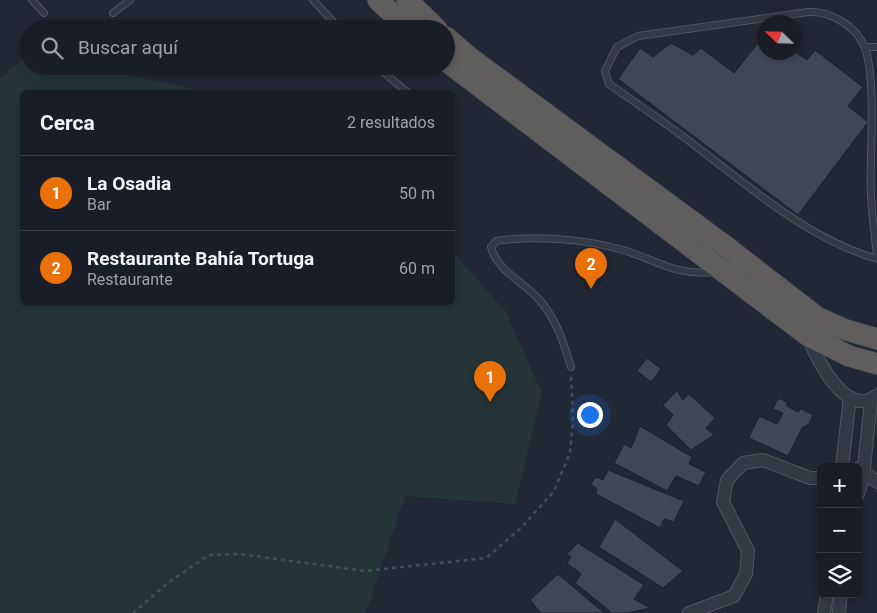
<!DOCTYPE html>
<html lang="es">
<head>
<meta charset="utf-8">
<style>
  :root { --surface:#191d28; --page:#222630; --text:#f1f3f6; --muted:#9fa2a8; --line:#373b45; --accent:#0f766e }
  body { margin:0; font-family:Roboto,sans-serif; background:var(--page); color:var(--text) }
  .controls { position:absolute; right:15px; bottom:15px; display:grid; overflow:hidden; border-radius:8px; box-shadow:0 2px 8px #0003 }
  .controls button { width:45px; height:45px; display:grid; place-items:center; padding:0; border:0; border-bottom:1px solid var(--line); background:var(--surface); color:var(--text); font:25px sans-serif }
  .compass { position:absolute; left:757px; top:15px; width:45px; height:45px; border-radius:50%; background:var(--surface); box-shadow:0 2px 8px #0003; rotate:293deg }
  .you { position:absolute; left:589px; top:414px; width:18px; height:18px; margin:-12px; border:4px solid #fff; border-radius:50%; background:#1a73e8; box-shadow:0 0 0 8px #1a73e833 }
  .badge { display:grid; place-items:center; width:32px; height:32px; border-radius:50%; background:var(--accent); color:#fff; font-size:16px; font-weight:700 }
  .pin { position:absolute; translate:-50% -41px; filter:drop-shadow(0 1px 2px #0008) }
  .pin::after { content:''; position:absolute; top:26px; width:18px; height:15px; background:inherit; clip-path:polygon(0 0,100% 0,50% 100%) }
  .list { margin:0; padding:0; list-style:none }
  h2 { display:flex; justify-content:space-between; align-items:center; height:65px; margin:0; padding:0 20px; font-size:21px }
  h2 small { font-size:16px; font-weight:400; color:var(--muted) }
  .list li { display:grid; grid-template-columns:32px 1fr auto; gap:15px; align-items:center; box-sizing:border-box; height:75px; padding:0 20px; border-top:1px solid var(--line) }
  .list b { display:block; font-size:19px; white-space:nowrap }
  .list p { margin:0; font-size:16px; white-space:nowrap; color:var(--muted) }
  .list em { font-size:16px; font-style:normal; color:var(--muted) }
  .icon { flex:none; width:28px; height:28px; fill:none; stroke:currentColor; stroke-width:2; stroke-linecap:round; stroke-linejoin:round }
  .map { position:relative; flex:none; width:877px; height:613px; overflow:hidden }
  .search { position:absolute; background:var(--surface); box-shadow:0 2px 8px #0003; left:20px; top:20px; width:435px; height:55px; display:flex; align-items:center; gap:12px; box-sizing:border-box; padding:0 18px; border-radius:28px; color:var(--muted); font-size:19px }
  .panel { position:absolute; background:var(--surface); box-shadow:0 2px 8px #0003; left:20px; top:90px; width:435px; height:215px; border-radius:8px }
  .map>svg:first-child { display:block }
  .green { fill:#243437 }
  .building { fill:#3f4658; stroke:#1c202d }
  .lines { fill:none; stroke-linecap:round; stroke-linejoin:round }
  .service-casing { stroke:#515664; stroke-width:8 }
  .minor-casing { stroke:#515664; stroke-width:14 }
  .trunk-casing { stroke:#3f4351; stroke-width:22 }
  .path { stroke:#404f54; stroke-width:2.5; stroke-dasharray:4 4; stroke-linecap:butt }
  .service { stroke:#343946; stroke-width:6 }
  .minor { stroke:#343946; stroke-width:12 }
  .trunk { stroke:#5f5e5c; stroke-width:21 }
</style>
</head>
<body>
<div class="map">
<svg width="877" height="613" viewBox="0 0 877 613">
  <rect width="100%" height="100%" fill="#212735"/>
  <!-- green -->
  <path class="green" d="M29 55V66H86L209 92H22V302H452L453 252 506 312 542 393 515 504 405 496 366 613H0V78Z"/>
  <!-- building -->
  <path class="building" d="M671 43 693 55 701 48 734 73 758 43 764 49V52L771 55 773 52 794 51 807 60 815 50 863 87 848 106 868 122 798 215 618 79 640 48 653 57Z
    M647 358 661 369 651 382 637 371Z
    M677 391 683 400 689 394 715 418 706 428 714 435 691 450 666 425 673 415 663 405Z
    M778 398 787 402V406L798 412 801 409 813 415 809 424 802 428 788 456 749 438 759 416 777 424 783 413 773 409Z
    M640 426 692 457 689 464 706 472 699 486 676 476 667 491 614 463 624 444 631 448Z
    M608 470 684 501 674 522 664 519 660 528 596 494 597 489 591 484 596 477 603 480Z
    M615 519 683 571 663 588 599 547Z
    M578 543 644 585 634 599 650 608 627 613H612L575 583 581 574 567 563 571 557 567 554Z
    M558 574 604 613H541L530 600Z"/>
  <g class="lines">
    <defs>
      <path id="service" d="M32 0 44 13
        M313 0 340 29
        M113 13 130 0
        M865 47H877
        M376 66 407 92
        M877 256C875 236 872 216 871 195 869 155 877 83 865 48 856 25 830 11 808 12L638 36 617 47 605 71 609 84C640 106 672 127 702 151 757 193 810 239 877 259
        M571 367C564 344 558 324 543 304 528 284 497 272 491 247L496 241C535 235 585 239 623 250 659 261 675 276 715 272"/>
      <path id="minor" d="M807 335C816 357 846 421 877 395
        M842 467 850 397
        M859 468 877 482
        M858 494 863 477 871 400
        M689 613 734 596 746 574 748 551 723 502 727 480 743 463 763 460 810 478H821
        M824 613 827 594
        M839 613 841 594"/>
      <path id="trunk" d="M378 0 409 29
        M407 0 437 29
        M446 37 469 57 724 245 817 317 843 329 877 339
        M446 61 807 335 849 356 877 364"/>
    </defs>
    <!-- service casing -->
    <use href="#service" class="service-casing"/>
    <!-- minor casing -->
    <use href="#minor" class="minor-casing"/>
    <!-- trunk casing -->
    <use href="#trunk" class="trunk-casing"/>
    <!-- path -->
    <path class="path" d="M133 613 169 582 209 555 240 554 365 571 486 558 522 527 554 491 570 453 573 418 571 376"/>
    <!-- service -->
    <use href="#service" class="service"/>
    <!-- minor -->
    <use href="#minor" class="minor"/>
    <!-- trunk -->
    <use href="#trunk" class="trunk"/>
  </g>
</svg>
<div class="controls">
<button>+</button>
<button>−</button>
<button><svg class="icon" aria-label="layers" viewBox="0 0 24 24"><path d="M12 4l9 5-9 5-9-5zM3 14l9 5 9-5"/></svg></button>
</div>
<svg class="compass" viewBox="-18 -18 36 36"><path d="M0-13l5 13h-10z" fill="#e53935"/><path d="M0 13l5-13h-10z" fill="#9fa2a8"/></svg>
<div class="you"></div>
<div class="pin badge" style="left:490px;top:402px;background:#e8710a">1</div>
<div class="pin badge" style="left:591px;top:289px;background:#e8710a">2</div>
<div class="search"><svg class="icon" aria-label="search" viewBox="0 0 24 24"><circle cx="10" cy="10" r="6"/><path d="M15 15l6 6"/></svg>Buscar aquí</div>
<section class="panel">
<h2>Cerca<small>2 resultados</small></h2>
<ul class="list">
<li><span class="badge" style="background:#e8710a">1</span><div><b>La Osadia</b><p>Bar</p></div><em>50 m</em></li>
<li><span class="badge" style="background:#e8710a">2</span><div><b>Restaurante Bahía Tortuga</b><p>Restaurante</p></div><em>60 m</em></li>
</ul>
</section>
</div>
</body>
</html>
